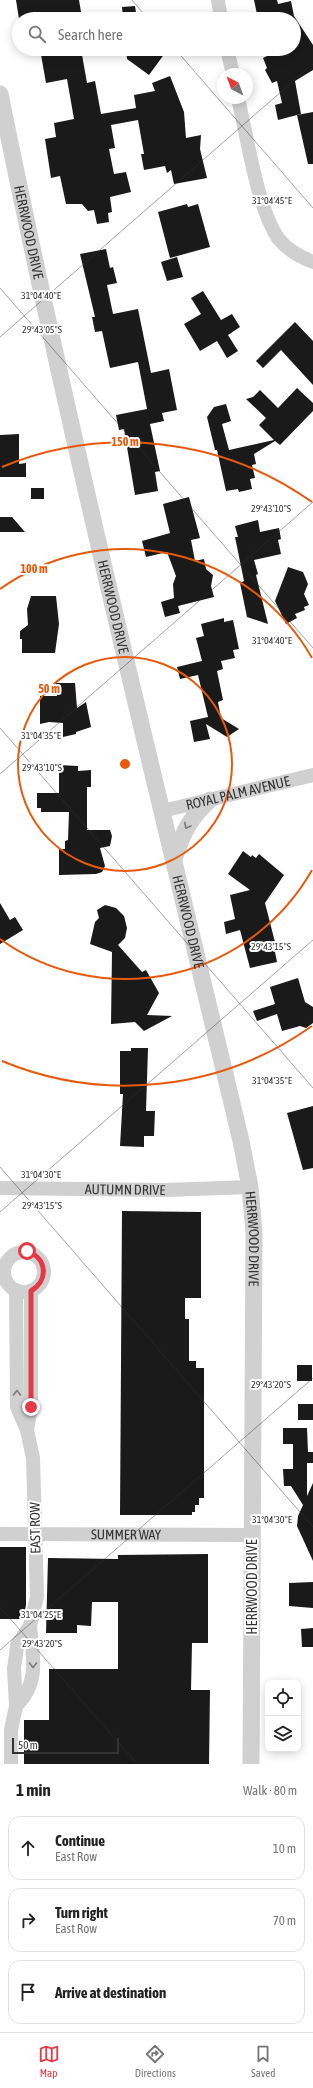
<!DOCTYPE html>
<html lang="en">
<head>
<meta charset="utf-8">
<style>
  :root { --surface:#fff; --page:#f2f2f2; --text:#222; --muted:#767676; --line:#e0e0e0; --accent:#e63946 }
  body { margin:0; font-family:"Asap Condensed",sans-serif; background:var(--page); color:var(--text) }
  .controls { position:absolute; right:12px; bottom:12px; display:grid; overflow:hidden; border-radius:8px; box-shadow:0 2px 10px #0003 }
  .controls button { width:36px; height:36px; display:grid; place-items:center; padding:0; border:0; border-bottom:1px solid var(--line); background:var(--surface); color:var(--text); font:20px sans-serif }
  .compass { position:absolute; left:217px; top:68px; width:36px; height:36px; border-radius:50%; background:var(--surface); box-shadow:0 2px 10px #0003; rotate:319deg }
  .scale { position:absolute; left:12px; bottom:10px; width:107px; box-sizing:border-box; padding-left:4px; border:2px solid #333; border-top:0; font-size:11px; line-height:14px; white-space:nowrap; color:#333; -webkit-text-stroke:3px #fff; paint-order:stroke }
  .stop { position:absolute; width:12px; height:12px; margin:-9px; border:3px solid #e63946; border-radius:50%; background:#fff }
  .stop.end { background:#e63946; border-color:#fff; box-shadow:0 1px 4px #0008 }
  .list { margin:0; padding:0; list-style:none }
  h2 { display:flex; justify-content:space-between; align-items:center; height:52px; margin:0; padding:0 16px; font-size:17px }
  h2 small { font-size:13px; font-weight:400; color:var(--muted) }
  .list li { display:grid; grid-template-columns:26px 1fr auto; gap:12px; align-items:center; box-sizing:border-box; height:64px; margin:0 8px 8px; padding:0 8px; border:1px solid var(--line); border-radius:12px }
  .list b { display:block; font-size:15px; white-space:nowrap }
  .list p { margin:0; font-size:13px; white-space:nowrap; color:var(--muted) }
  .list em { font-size:13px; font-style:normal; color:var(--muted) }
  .icon { flex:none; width:22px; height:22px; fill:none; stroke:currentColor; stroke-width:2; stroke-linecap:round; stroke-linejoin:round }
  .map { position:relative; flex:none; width:313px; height:1764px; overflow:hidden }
  .search { position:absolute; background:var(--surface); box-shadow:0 2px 10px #0003; left:12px; right:12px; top:12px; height:44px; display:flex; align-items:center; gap:10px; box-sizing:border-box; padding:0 14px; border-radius:22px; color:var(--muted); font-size:15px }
  .sheet { height:268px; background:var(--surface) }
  nav { display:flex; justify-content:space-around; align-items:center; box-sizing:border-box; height:56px; border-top:1px solid var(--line); background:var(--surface); font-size:11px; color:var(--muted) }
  nav a { display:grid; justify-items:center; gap:2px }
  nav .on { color:var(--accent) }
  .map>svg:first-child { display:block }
  .building { fill:#1a1a1a }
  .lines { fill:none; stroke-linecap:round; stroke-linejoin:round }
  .minor { stroke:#d0d0d0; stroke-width:14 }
  .tertiary { stroke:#d0d0d0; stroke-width:17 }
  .oneway { stroke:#7a7a7a }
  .route { stroke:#e63946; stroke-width:5 }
  .ticks { fill:none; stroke:#333; stroke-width:1; stroke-opacity:0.45 }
  .ring { fill:none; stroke:#e8590c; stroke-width:2 }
  .labels { text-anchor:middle; stroke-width:4; stroke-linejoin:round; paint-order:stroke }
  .street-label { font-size:14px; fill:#333; stroke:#fff }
  .ticks-label { font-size:10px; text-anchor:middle; fill:#333; stroke:#fff; stroke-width:4; stroke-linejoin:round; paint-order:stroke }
  .centre { fill:#e8590c; stroke:#fff; stroke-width:2 }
  .ring-label { font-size:12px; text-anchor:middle; font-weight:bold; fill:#e8590c; stroke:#fff; stroke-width:4; stroke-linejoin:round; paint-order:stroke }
</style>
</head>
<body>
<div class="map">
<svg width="313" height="1764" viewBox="0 0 313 1764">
  <rect width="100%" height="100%" fill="#fff"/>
  <!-- building -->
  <path class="building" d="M16 0H79L81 12 75 13 76 19H19Z
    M254 0H277L278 4 291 1 294 16 313 45V70L295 81 301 114 297 115 313 112V164H308L297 115 278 120 275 105 282 103 277 81 272 83 265 70 267 68 263 58 281 49H294V19H258Z
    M135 6 137 19H123L122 7Z
    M40 49H81L87 83 95 81 101 114 136 108 134 95 155 91 152 83 170 76 184 112 186 138 201 135 200 149 207 178 174 184 171 170 167 173 165 166 144 170 141 154H144L138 120 111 125 115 148 109 149 114 174 126 172 131 192 110 197 112 212 108 213 109 222 97 224 94 210 88 211 82 204H66L60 176 51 178 45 139 56 137 54 123 74 119 67 79 46 83Z
    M126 49H168L149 75 127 59Z
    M187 204 188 207 198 204 210 247 170 258 158 212Z
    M106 249 110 268 113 267 117 283 107 285 113 314 138 309 151 373 169 369 177 410 162 413 164 421 150 424 160 471 155 472 158 491 135 495 124 429 119 430 116 415 147 409 138 362 110 368 102 331 95 332 92 317H95L80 254Z
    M177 257 183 277 167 281 161 262Z
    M203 291 221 320 232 314 240 327 228 335 238 351 227 358 217 341 200 351 184 324 201 314 191 298Z
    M295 322 313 341V385L281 350 263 368 256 361Z
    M297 388 313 403V411L280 445 275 441 254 454 256 464 252 465 255 478 250 479 252 489 239 492 238 489 226 491 217 450H215L207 417 214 407 226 404 231 421 222 424 229 450 274 440 259 425 266 418 246 399 253 397 260 390 278 408Z
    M19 434V464L26 463V477H0V435Z
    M31 488H44V499H31Z
    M189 497 200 538 191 540 195 561 204 559 206 569 213 575 211 586 214 597 178 606 180 613 165 617 161 602 174 598 173 584 176 576 167 552 146 557 142 541 170 533 163 504Z
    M0 517H12L25 532H0Z
    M258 520 260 532 279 528 281 539 278 540 281 554 254 560 258 574 256 575 268 624 247 617 240 583 244 581 235 537H238L235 526Z
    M288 567 303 572 308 584 304 594 309 605 304 607 305 610 295 614 297 618 286 624 275 601Z
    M31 596H56L59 624 55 653H22V639H20V631L28 625 27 609Z
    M224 618V622L233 620 239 649 233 650 235 658 221 661 223 669 217 671 223 700 218 702 221 718 239 729 227 737 206 724 210 739 194 742 190 721 208 717 198 675 180 679 177 667 202 661 196 638 204 636 201 624Z
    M56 683H75L77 708 86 702 91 727 76 732V734L63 737V723L49 722 40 724V696H57Z
    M59 765 78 766V771L91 770V787H87V830H110L112 836 110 846 100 848 105 866 102 872 96 874 59 875V849H65V841L68 840 69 812H41V808H37V793H59Z
    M243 851 251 857 252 855 256 858 259 854 284 875 265 903 276 946 274 947 277 962 250 968 240 930 226 934 224 922 235 919 230 895 250 890 228 874Z
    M0 903 10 920 15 917 23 930 0 944Z
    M105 905 116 908 124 916 127 928 125 938 118 945 142 972 146 970 159 993 147 1015 172 1016 144 1031 135 1022 111 1024 112 952 90 944 95 922 99 918 97 910Z
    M298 978 305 1002 313 1007V1023L306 1028 300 1026 282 1031 277 1014 257 1021 253 1011 275 1004 270 987Z
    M131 1048H148L146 1111H155L154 1136H144V1147L120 1146 123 1094H120V1051H131Z
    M313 1106V1168L303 1170 287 1113Z
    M122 1211 201 1212V1298H185V1319H189V1361H196V1368H204V1498H199V1505H195V1512H192V1515H120Z
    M297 1365H312V1381H297Z
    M298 1404H313V1420H298Z
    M283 1428H307L308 1452H313V1463H307V1496L313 1483V1561L297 1526 298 1516 303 1505 291 1486H284L283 1469H293V1444H283Z
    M0 1547H26V1605L23 1619H0Z
    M208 1554V1643H192L191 1690H210L209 1764H24V1720H49V1669H118V1602H92L91 1626 77 1625V1633H46L48 1558 118 1559V1555Z
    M313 1582V1608L289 1606V1583Z
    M313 1628V1647H302L301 1629Z"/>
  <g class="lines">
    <!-- minor -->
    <g class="minor">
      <path d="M218 0 221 19"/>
      <path d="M227 49 233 74"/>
      <path d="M238 98C247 136 257 207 278 238 287 250 300 257 313 262"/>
      <path id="s1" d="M162 811 313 775"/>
      <path id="s2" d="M0 1188 165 1190 250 1187"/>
      <circle cx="24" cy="1272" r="20"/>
      <path d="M27 1430 31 1407V1291"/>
      <path id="s3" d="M0 1534 252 1535"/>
      <path d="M16 1706C40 1683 33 1656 30 1626"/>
      <path d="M11 1764V1730L16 1706 14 1668 16 1655 17 1645 30 1626 37 1597 33 1458 27 1430 17 1407 16 1290"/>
    </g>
    <!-- tertiary -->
    <g class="tertiary">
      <path id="s4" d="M0 94C71 445 158 793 241 1141L250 1187 254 1233 251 1764"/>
      <path d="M174 859C183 833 189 818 210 800"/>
    </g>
  </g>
  <!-- one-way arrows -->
  <defs><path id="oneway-chevron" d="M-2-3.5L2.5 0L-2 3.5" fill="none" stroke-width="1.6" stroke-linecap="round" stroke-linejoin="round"/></defs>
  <g class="oneway">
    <use href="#oneway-chevron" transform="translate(187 826) rotate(118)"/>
    <use href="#oneway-chevron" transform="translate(17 1393) rotate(-90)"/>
    <use href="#oneway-chevron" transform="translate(33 1665) rotate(90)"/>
  </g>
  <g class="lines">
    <!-- route -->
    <path class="route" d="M27 1251C47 1258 49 1280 31 1291V1407"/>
  </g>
  <!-- ticks -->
  <path class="ticks" d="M132 0 148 19M175 49 313 208M0 288 313 648M0 337 313 64M0 728 313 1088M0 774 313 502M0 1167 313 1527M0 1212 313 940M0 1607 137 1764M0 1650 313 1378"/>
  <!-- distance rings -->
  <g class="ring">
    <circle cx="125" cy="764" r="107"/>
    <path d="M312 870A215 215 0 0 1 0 939M0 589A215 215 0 0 1 312 658"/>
    <path d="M312 1026A322 322 0 0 1 2 1061M2 467A322 322 0 0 1 312 502"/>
  </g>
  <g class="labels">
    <!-- street labels -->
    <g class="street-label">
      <text dy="5" stroke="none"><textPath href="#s4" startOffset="141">HERRWOOD DRIVE</textPath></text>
      <text dy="5" stroke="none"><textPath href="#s4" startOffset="525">HERRWOOD DRIVE</textPath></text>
      <text dy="5" stroke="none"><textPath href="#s1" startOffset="78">ROYAL PALM AVENUE</textPath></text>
      <text dy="5" stroke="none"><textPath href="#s4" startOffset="849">HERRWOOD DRIVE</textPath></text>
      <text dy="5" stroke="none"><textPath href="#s2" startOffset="125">AUTUMN DRIVE</textPath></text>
      <text dy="5" stroke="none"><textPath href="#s4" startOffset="1173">HERRWOOD DRIVE</textPath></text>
      <text transform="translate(35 1528) rotate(-91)" y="5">EAST ROW</text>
      <text dy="5" stroke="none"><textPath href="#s3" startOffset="126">SUMMER WAY</textPath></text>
      <text transform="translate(252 1587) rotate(-90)" y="5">HERRWOOD DRIVE</text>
    </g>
  </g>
  <g class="ticks-label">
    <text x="272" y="204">31°04'45"E</text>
    <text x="41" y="299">31°04'40"E</text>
    <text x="42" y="333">29°43'05"S</text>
    <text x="271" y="512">29°43'10"S</text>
    <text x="272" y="644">31°04'40"E</text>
    <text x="41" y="739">31°04'35"E</text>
    <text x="42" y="771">29°43'10"S</text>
    <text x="271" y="950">29°43'15"S</text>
    <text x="272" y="1084">31°04'35"E</text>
    <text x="41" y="1178">31°04'30"E</text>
    <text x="42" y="1209">29°43'15"S</text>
    <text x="271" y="1388">29°43'20"S</text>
    <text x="272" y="1523">31°04'30"E</text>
    <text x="41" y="1618">31°04'25"E</text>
    <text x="42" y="1647">29°43'20"S</text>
  </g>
  <circle cx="125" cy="764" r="6" class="centre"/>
  <g class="ring-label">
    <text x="125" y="446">150 m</text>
    <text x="34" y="573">100 m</text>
    <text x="49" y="693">50 m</text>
  </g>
</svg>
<div class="controls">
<button><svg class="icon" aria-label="locate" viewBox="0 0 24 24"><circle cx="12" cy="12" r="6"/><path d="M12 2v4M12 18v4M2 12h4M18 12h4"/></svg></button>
<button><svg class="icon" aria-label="layers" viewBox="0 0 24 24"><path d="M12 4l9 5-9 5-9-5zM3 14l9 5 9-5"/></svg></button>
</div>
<svg class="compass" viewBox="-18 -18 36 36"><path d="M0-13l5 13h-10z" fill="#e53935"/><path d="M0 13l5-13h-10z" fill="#767676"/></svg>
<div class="scale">50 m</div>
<div class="stop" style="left:27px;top:1251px"></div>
<div class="stop end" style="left:31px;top:1407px"></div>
<div class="search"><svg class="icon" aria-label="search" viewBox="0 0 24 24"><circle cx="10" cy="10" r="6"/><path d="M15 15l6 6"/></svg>Search here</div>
</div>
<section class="sheet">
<h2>1 min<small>Walk · 80 m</small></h2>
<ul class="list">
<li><svg class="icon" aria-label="ahead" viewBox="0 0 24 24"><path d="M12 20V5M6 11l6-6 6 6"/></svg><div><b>Continue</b><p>East Row</p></div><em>10 m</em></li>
<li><svg class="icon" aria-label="right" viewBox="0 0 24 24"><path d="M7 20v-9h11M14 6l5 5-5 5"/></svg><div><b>Turn right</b><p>East Row</p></div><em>70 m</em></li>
<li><svg class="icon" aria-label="arrive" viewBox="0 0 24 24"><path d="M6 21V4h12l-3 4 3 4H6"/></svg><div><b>Arrive at destination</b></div></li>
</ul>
</section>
<nav>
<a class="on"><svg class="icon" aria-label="map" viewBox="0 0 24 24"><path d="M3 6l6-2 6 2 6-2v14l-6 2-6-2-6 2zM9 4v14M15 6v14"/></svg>Map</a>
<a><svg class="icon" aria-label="directions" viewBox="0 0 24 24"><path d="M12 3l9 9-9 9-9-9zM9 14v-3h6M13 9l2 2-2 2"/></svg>Directions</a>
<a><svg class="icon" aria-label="saved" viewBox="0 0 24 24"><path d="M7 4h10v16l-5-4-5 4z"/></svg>Saved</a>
</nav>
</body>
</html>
